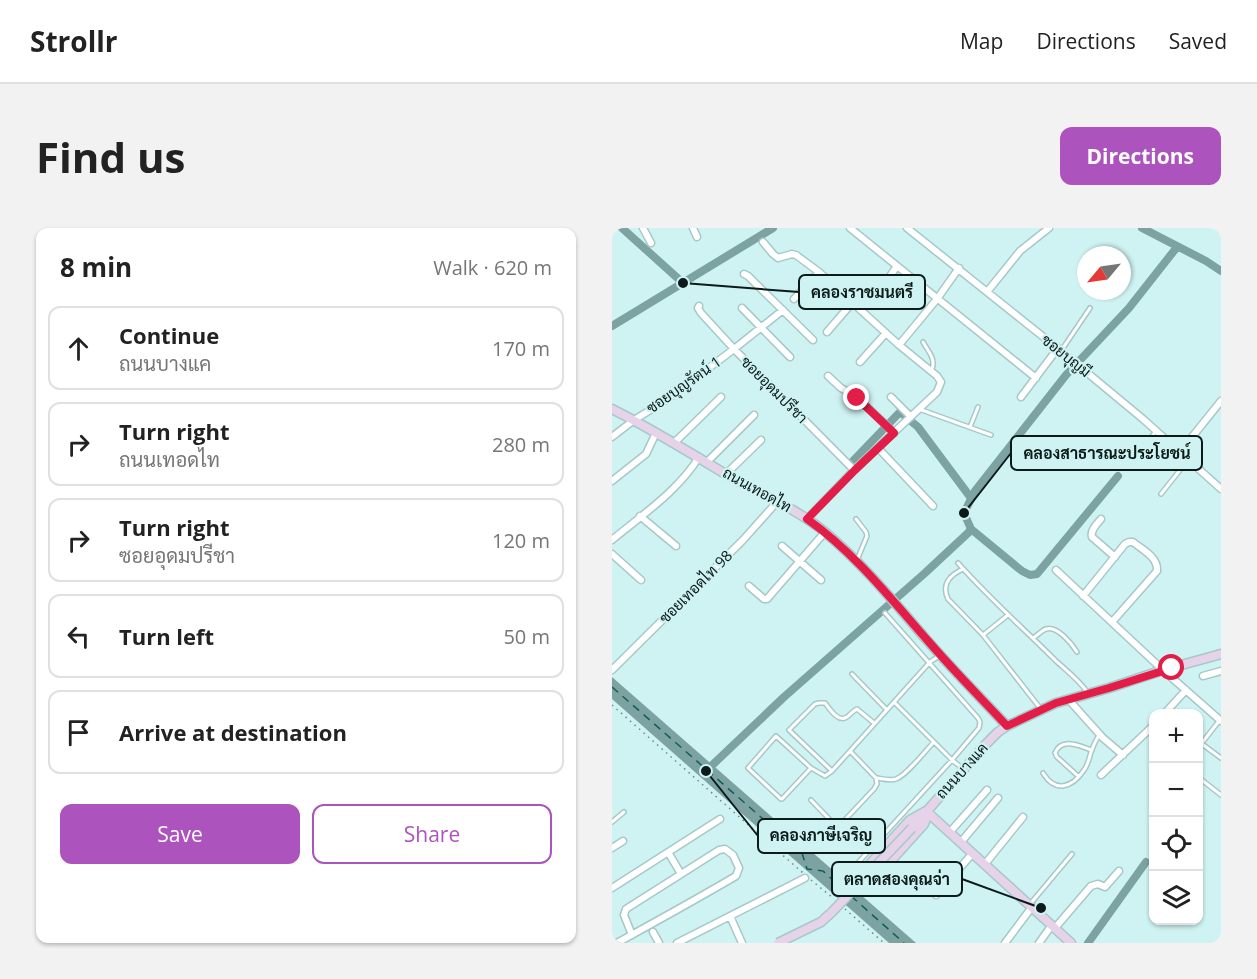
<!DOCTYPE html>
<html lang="en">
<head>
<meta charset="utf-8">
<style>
  :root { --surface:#fff; --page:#f2f2f2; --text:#222; --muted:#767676; --line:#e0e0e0; --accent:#ad53be }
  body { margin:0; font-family:"Open Sans",Sarabun,sans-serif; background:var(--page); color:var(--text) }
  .controls { position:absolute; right:18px; bottom:18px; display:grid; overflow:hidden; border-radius:12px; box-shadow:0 2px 4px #0004 }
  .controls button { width:54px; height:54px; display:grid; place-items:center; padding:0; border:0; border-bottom:2px solid var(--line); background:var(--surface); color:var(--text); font:30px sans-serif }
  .compass { position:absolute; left:465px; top:18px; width:54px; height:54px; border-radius:50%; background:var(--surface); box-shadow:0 2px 4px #0004; rotate:241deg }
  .stop { position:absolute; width:18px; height:18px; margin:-14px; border:4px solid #e11d48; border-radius:50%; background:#fff }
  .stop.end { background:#e11d48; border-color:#fff; box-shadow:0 2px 6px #0008 }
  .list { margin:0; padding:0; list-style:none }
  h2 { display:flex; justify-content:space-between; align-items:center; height:78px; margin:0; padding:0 24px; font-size:26px }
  h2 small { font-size:20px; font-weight:400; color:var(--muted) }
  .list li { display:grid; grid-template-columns:39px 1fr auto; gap:18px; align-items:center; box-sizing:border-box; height:84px; margin:0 12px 12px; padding:0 12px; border:2px solid var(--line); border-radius:12px }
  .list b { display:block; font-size:22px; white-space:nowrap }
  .list p { margin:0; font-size:20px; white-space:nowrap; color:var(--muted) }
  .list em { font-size:20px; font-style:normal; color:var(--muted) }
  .actions { display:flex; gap:12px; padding:18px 24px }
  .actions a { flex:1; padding:14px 0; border:2px solid var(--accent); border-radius:12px; text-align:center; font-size:21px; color:var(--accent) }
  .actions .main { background:var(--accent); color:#fff }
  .icon { flex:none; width:33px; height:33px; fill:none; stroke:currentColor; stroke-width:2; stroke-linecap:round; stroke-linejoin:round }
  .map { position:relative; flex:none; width:609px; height:715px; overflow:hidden; border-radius:12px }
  header { display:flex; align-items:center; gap:36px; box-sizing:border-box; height:84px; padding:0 30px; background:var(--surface); border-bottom:2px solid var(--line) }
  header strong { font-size:28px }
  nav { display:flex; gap:33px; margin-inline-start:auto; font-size:21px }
  .intro { display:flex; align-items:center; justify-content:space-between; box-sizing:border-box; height:144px; padding:0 36px }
  h1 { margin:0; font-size:42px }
  .button { padding:15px 27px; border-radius:12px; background:var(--accent); color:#fff; font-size:21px; font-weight:700 }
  main { display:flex; gap:36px; padding:0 36px }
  aside { flex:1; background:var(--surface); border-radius:12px; box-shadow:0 2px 4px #0004 }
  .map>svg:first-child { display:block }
  .water { fill:#7da2a2 }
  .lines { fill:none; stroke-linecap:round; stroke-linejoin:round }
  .canal { stroke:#7da2a2; stroke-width:8 }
  .ferry { stroke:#0e5f5f; stroke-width:1.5; stroke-dasharray:8 6; stroke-linecap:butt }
  .lane-casing { stroke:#a6c8c8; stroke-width:6 }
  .street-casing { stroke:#a6c8c8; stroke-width:9 }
  .secondary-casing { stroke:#a6c8c8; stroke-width:11 }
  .path { stroke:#6f8887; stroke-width:1.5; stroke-dasharray:1.5 4.5; stroke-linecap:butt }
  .lane { stroke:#fff; stroke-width:3 }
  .street { stroke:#fff; stroke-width:6 }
  .secondary { stroke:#e6d3ea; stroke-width:8 }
  .secondary-bridge-casing { stroke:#a6c8c8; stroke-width:11; stroke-linecap:butt }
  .secondary-bridge { stroke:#e6d3ea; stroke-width:8 }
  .route { stroke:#e11d48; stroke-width:8 }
  .labels { text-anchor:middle; stroke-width:4.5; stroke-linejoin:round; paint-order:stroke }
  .street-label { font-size:15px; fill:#0c1a1a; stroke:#cff3f2 }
  .leader { fill:none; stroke:#0c1a1a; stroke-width:2 }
  .callout-dot { fill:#0c1a1a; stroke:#cff3f2; stroke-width:2 }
  .callout { fill:#cff3f2; stroke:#0c1a1a; stroke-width:2 }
  .callout-label { font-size:16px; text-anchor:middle; font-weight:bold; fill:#0c1a1a }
</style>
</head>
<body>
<header>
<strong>Strollr</strong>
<nav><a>Map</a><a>Directions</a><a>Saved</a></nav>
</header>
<div class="intro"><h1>Find us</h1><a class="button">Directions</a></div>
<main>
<aside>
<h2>8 min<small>Walk · 620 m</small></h2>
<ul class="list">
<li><svg class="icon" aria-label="ahead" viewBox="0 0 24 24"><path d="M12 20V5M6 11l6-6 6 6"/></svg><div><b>Continue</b><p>ถนนบางแค</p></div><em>170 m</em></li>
<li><svg class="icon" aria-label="right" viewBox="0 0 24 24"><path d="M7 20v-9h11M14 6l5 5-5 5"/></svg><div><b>Turn right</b><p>ถนนเทอดไท</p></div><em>280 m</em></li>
<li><svg class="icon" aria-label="right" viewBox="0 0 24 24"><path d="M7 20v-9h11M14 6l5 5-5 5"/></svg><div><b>Turn right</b><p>ซอยอุดมปรีชา</p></div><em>120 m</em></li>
<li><svg class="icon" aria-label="left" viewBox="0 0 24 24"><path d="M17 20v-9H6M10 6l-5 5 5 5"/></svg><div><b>Turn left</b></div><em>50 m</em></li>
<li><svg class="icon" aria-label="arrive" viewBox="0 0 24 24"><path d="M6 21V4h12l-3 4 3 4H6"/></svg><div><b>Arrive at destination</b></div></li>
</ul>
<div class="actions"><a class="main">Save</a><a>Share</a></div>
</aside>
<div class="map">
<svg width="609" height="715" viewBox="0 0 609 715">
  <rect width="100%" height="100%" fill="#cff3f2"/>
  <!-- water -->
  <path class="water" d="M0 449 304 715H277L0 471Z"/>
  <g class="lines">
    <!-- canal -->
    <path class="canal" d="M10 0 71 55
      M530 0 594 33 609 43
      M0 98 161 0
      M240 234 288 184 306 199 359 270
      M359 301 410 343 418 347 425 346 506 248
      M94 543 172 469 313 345 356 305 359 301 352 285 363 263 454 147 517 80 565 19
      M476 715 534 634"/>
    <!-- ferry -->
    <path class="ferry" d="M0 459 190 625 195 641 211 643 235 665
      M239 668 292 715"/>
    <defs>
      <path id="lane" d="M311 114C316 123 324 131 320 141
        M449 123 478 80
        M307 181 379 207
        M358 199 366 179
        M527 227 543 204
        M549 266 576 232
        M244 291 254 304 255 308 245 332
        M346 335C377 370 411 400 443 432 456 444 466 451 476 465
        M351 341C338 347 329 356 336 371L371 407
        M273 385 366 490 368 494 367 500 340 532 282 474
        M396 387 371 407 428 480
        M421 410C425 408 430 402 434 401 445 397 460 416 465 424
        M240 446 275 482
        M590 516 609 530
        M586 520 607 493
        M199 540 170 571H169L136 540 164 508 199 540 213 548 220 543 238 523 318 434 327 428
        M220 543 177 502 203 476 207 475H213C218 481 225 493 233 490 238 488 240 483 245 481L262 495
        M431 545C443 565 460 560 472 542 476 537 477 531 479 524 481 518 484 512 487 507
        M466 548 445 529 443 525C450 509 467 518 480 522
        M586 549 609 567
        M265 550C271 551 278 553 284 551 295 547 313 523 322 514
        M199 572 222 596 226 597 230 595 262 561 265 556 264 550 238 523
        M0 594 12 584
        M243 638 340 532 350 540
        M419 675 460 626"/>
      <path id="street" d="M31 0 39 15
        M81 0 85 9
        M238 0 424 150
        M295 0 449 123 531 191 609 261
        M151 14 161 26 166 30 180 26 184 27 207 44 287 117 325 148 329 154 325 164 242 242 195 291
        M132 46 136 48 201 112
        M276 51 285 38
        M375 64 408 23 437 0
        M182 71 207 44
        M87 78 86 80 89 85 122 121 242 242
        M130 80 178 129
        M215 104 240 75
        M287 117 325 71 347 40
        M248 134 274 105
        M216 148 229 160 245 169 282 205
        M279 169 299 189
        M409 169 446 120
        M0 209 22 192 53 173 122 121 171 82
        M62 215 109 169
        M266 220 321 278
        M568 224 609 173
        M95 234 142 187
        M114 246 149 212
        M0 253 34 226 44 205
        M28 288 64 318
        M489 291C485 296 478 302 480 309L503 329
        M0 312C30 287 66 263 87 229
        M170 318 209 352
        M0 326 29 352
        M444 342 551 442 609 493
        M137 358 152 371H155L213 304
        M471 368 513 316 517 314H521C531 322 546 329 545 343L500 394
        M0 442 131 312 165 274
        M591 448 609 443
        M456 471 491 510 511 527
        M553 485 574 462
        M489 547 542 497
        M338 604 375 562
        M349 614 386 570
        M0 620 11 613
        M56 624 69 646
        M373 636 411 589
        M0 660 108 591
        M324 667 361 625
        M118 688 130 715
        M443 700 479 658 486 656 493 659 507 643
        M41 704 47 715
        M5 715C45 693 85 671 124 648L127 640 121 627 113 621 107 622 14 681 12 687 20 707
        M65 715 193 650
        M393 715 420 679
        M427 715 440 697"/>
      <path id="secondary" d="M0 181C40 201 77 224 115 247 148 266 184 280 214 305 251 336 282 374 314 411 340 441 368 469 395 498
        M314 583 459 715
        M314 583V591L312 596 267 646 264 648 261 647 255 640 257 637 298 592Z
        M300 600 374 516 386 504 395 498 444 475 497 460 551 442 609 426"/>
    </defs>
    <!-- lane casing -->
    <use href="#lane" class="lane-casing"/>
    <!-- street casing -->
    <use href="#street" class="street-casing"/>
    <!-- secondary casing -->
    <use href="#secondary" class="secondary-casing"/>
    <!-- path -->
    <path class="path" d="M0 477 191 645
      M199 652 221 670
      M233 681 272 715"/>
    <!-- lane -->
    <use href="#lane" class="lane"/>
    <!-- street -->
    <use href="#street" class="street"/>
    <!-- secondary -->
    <use href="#secondary" class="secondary"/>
    <defs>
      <path id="secondary-bridge" d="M166 715 209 694 220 684 300 600"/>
    </defs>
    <!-- secondary-bridge casing -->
    <use href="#secondary-bridge" class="secondary-bridge-casing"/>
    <!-- secondary-bridge -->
    <use href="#secondary-bridge" class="secondary-bridge"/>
  </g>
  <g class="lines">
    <!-- route -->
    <path class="route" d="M245 170 282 205 243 242 195 291C242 324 279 371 317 414 342 443 369 470 395 498L444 475 497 460 560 440"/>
  </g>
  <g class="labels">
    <!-- street labels -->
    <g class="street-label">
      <text transform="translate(454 128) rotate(39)" y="5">ซอยบุญมี</text>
      <text transform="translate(72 157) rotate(-35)" y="5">ซอยบุญรัตน์ 1</text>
      <text transform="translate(162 162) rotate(45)" y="5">ซอยอุดมปรีชา</text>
      <text transform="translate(145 262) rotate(29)" y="5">ถนนเทอดไท</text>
      <text transform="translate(84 359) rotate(-45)" y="5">ซอยเทอดไท 98</text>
      <text transform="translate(350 543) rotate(-48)" y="5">ถนนบางแค</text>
    </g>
  </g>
  <!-- callouts -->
  <path class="leader" d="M71 55L187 64M352 285L399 225M94 543L146 608M429 680L350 651"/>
  <g class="callout-dot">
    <circle cx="71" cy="55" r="6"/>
    <circle cx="352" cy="285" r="6"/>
    <circle cx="94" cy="543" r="6"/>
    <circle cx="429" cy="680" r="6"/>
  </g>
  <g class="callout">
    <rect x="187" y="47" width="126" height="34" rx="6"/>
    <rect x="399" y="208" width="191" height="34" rx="6"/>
    <rect x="146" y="591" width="127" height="34" rx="6"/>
    <rect x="220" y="634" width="130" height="34" rx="6"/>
  </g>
  <g class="callout-label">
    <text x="250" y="70">คลองราชมนตรี</text>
    <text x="495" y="231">คลองสาธารณะประโยชน์</text>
    <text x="209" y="613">คลองภาษีเจริญ</text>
    <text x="285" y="657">ตลาดสองคุณจ่า</text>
  </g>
</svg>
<div class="controls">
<button>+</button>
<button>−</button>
<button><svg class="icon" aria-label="locate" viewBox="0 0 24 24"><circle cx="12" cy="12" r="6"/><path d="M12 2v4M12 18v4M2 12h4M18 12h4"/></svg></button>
<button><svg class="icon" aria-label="layers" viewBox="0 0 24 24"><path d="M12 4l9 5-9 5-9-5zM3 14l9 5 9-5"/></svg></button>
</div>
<svg class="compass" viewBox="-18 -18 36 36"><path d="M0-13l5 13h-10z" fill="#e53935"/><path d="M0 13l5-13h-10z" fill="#767676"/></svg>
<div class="stop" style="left:560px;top:440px"></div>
<div class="stop end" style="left:245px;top:170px"></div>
</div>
</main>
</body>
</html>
